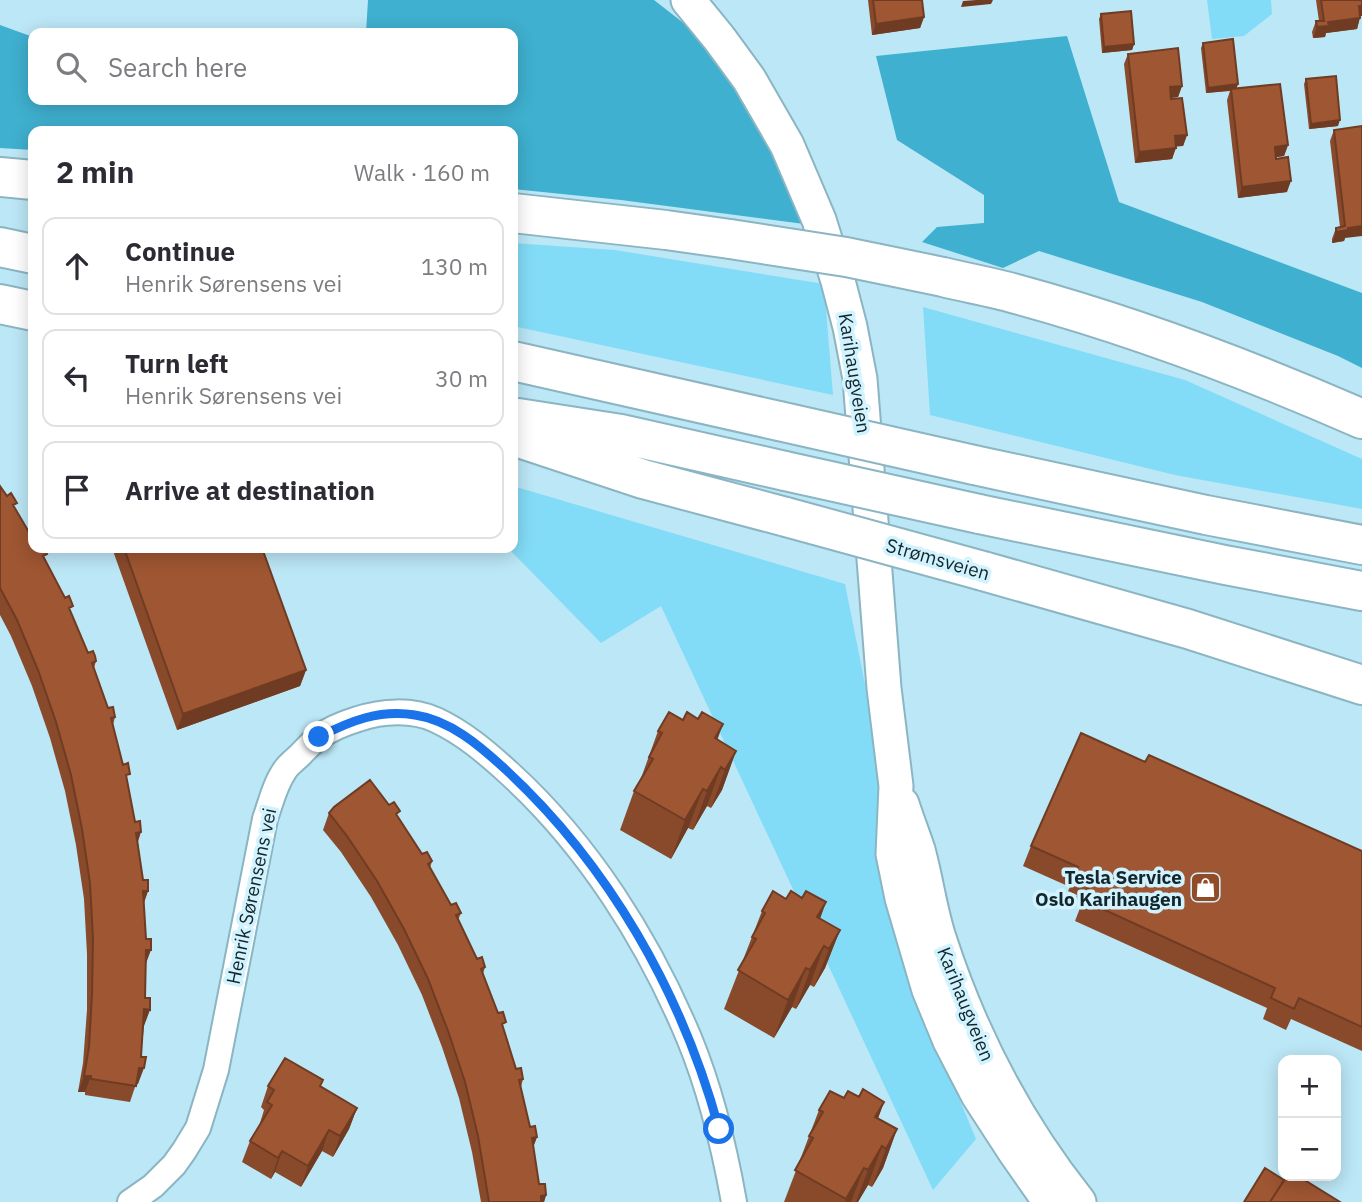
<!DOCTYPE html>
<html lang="en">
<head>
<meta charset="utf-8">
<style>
  :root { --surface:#fff; --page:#f7f7f7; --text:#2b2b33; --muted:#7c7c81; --line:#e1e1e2 }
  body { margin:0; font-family:"IBM Plex Sans",sans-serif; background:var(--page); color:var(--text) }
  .controls { position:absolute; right:21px; bottom:21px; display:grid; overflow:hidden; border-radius:14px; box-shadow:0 4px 18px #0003 }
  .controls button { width:63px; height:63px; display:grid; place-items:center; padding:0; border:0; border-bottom:2px solid var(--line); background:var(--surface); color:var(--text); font:35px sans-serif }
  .stop { position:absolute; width:21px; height:21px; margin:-16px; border:5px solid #1a73e8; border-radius:50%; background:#fff }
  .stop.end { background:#1a73e8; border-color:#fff; box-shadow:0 2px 7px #0008 }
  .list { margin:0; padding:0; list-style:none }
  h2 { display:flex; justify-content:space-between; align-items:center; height:91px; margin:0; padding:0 28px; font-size:30px }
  h2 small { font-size:23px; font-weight:400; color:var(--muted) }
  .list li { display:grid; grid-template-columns:46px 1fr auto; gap:21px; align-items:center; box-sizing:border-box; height:98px; margin:0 14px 14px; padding:0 14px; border:2px solid var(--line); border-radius:14px }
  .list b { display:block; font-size:26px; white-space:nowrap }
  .list p { margin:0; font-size:23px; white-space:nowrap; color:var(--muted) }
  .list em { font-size:23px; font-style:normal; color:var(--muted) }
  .icon { flex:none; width:38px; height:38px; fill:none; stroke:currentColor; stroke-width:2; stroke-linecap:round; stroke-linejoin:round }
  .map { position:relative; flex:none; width:1362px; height:1202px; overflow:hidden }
  .search { position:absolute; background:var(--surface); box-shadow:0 4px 18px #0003; left:28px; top:28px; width:490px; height:77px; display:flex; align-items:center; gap:18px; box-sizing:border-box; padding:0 24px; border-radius:14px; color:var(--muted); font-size:26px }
  .panel { position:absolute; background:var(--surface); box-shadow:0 4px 18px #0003; left:28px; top:126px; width:490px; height:427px; border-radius:14px }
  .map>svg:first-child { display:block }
  .green { fill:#83dcf7 }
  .forest { fill:#3fb0cf }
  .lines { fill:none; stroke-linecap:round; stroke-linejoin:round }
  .street-casing { stroke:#8bb5c2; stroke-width:28 }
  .secondary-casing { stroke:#8bb5c2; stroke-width:37 }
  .highway-casing { stroke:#8bb5c2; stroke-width:42 }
  .street { stroke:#fff; stroke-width:24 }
  .secondary { stroke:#fff; stroke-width:33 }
  .highway { stroke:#fff; stroke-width:38 }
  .highway-bridge-casing { stroke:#8bb5c2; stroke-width:42; stroke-linecap:butt }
  .highway-bridge { stroke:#fff; stroke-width:38 }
  .wall { fill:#894a2b }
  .shaded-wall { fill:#6f3c23 }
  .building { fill:#9f5632; stroke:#6f3c23; stroke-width:2 }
  .route { stroke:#1a73e8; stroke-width:9 }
  .labels { text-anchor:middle; stroke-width:7; stroke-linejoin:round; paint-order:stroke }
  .street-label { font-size:19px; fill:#15262b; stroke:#d0f3ff }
  .poi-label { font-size:19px; font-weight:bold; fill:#15262b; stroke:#d0f3ff; text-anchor:end }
</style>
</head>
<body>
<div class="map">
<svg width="1362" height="1202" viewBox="0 0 1362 1202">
  <rect width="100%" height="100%" fill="#bce7f6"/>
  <!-- green -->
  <path class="green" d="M1207 0H1271L1272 14 1244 36 1212 39Z
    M513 243 615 250 824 284 833 395 513 326Z
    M923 307 1185 380 1362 459V509L1175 475 930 415Z
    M513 486 845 584 938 1048 976 1139 933 1190 661 606 601 643 508 548H513Z"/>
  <!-- forest -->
  <path class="forest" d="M368 0H654L713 46 768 110 812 225 621 200 513 189V131H33V150L0 148V25L33 37V100H513V33H366Z
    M1067 36 1119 202 1362 293V368L1338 356 1202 302 1039 251 1003 268 922 242 937 227 984 223V195L897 140 876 56Z"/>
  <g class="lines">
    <defs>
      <path id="street" d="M130 1202 153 1186 174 1165 184 1151 198 1128 216 1070 265 819C271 802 275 784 285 770 289 764 295 760 300 755 306 749 312 742 319 737 330 729 345 723 358 719 382 711 412 709 436 720 464 733 487 753 509 773 588 845 648 940 689 1038 711 1091 724 1146 734 1202"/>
      <path id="secondary" d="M688 0 719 38 749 79 787 145 819 220 838 281 850 327 860 379 884 688 896 786 893 854 902 898 929 990 950 1041 978 1095 1015 1152 1050 1202
        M902 804C907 820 913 835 918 850 926 879 930 910 939 938 970 1034 1016 1123 1079 1202"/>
      <path id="highway" d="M0 177 33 180
        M513 213 666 230 730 239
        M0 247 33 254
        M943 277C967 283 992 287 1016 294 1134 326 1250 370 1362 419
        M0 304 33 311
        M513 361 779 421
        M518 418 621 434 785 471
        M513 436 643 479 786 517
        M974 465 1206 515 1362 545
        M979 514 1225 565 1362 591
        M983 571 1188 629 1362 685"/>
    </defs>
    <!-- street casing -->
    <use href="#street" class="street-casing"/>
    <!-- secondary casing -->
    <use href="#secondary" class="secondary-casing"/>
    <!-- highway casing -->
    <use href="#highway" class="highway-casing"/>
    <!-- street -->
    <use href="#street" class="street"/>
    <!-- secondary -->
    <use href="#secondary" class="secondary"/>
    <!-- highway -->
    <use href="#highway" class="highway"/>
    <defs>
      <path id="highway-bridge" d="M730 239 846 257 943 277
        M779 421 974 465
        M785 471 979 514
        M786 517 983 571"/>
    </defs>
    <!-- highway-bridge casing -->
    <use href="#highway-bridge" class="highway-bridge-casing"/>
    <!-- highway-bridge -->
    <use href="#highway-bridge" class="highway-bridge"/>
  </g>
  <!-- wall -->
  <path class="wall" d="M868 0H922L924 17 920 28 872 35Z
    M1316 0H1362V16H1360L1357 29 1326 33 1325 37 1313 38 1312 32 1316 21H1319Z
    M1101 14 1134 44 1132 50 1102 53 1099 19Z
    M1203 43 1238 84 1236 88 1288 145 1284 156 1276 157 1287 192 1238 198 1227 100 1230 91 1206 93 1201 48Z
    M1128 54 1182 86 1178 97 1171 98 1187 135 1183 146H1176L1172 159 1135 163 1124 64Z
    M1306 79 1338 126 1309 129 1304 84Z
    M1362 126 1345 238 1344 241 1332 243V239L1336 228 1340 227 1330 141 1334 130Z
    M0 486 15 508 45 560 71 613 88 653 96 661 94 668 108 708 115 717 113 725 127 783 138 843 143 880 148 891 144 903 145 966 144 1026 138 1084H136L130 1102 85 1095V1092H78L83 1063 87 1010V954L84 899 76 845 65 791 50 738 32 686 11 636 0 615Z
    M112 548H262L306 670 300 686 177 730Z
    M658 731 717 740 736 751 722 790 711 808 707 806 693 830 688 828 671 859 620 830 634 791 640 781Z
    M1145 762 1362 851V1051L1291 1019 1286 1030 1263 1019 1267 1008 1075 921 1082 903 1075 899 1077 895 1068 891 1070 887 1023 866 1031 846Z
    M329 813 398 817 422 854 432 861 430 868 451 905 461 913 458 920 477 959 485 967 483 974 504 1029 516 1069 523 1079 521 1087 530 1127 537 1137 533 1147 539 1184 546 1195 544 1202H481L472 1152 459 1098 442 1047 422 995 398 945 371 897 341 852 323 830Z
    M802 898 826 902 820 918 840 930 825 968 814 987 810 985 796 1009 792 1007 774 1038 724 1009 762 911 786 899Z
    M268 1086 321 1087 357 1108 349 1129 333 1157 322 1151 301 1187 275 1172 271 1179 242 1162 250 1141 261 1123H260L264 1110 261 1107Z
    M859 1097 884 1102 878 1118 897 1129 883 1168 872 1187 868 1185 858 1202H784L819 1110 844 1098Z"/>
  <!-- shaded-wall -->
  <path class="shaded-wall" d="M976 0H993L991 4 961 7 963 1Z
    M1359 6H1362V16L1355 17Z
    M924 17 920 28 872 35 876 24Z
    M1360 18 1357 29 1326 33 1325 37 1313 38 1317 27 1328 22Z
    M1134 44 1132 50 1102 53 1104 47Z
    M1238 84 1236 90 1206 93 1208 88Z
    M1182 86 1178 97 1166 98 1170 87Z
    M1340 120 1338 126 1309 129 1311 124Z
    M1187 135 1183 146 1171 147 1175 136Z
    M1288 145 1284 156 1271 158 1275 147Z
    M1176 148 1172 159 1135 163 1139 152Z
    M1291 181 1287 192 1238 198 1242 187Z
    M1362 226V236L1345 238 1344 241 1332 243 1336 232 1348 228Z
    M306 670 300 686 177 730 183 714Z
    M723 724 709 763 715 738Z
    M736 751 722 790 711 808 725 770Z
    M721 767 707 806 693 830 707 791Z
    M703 789 688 828 671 859 685 820Z
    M141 832 136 848V833Z
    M143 891H148L142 907Z
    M826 902 812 941 817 917Z
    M840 930 825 968 814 987 829 949Z
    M824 946 810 985 796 1009 810 970Z
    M146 950H151L145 966Z
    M806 968 792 1007 774 1038 788 1000Z
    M144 1009 150 1010 144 1026 138 1025Z
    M139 1068H144L138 1084H133Z
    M84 1076H91L85 1092H78Z
    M884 1102 870 1140 875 1117Z
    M357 1108 349 1129 333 1157 340 1136Z
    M897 1129 883 1168 872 1187 886 1149Z
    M329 1130 322 1151 301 1187 308 1166Z
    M537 1137 531 1153 532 1138Z
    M882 1146 868 1185 858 1202H856L868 1170Z
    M282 1151 275 1172 271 1179 278 1158Z
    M864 1168 851 1202H845L846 1199Z
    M546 1195 544 1202H538L541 1196Z"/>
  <!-- building -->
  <path class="building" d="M873 0H922L924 17 876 24Z
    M1321 0H1362V6H1359L1360 18 1328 22 1329 26 1317 27 1316 21H1324Z
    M1131 11 1134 44 1104 47 1101 14Z
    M1233 39 1238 84 1208 88 1203 43Z
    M1178 48 1182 86 1170 87 1171 99 1182 98 1187 135 1175 136 1176 148 1139 152 1128 54Z
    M1336 76 1340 120 1311 124 1306 79Z
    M1280 84 1288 145 1275 147 1276 159 1288 157 1291 181 1242 187 1231 89Z
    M1362 126V226L1348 228V230L1336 232V228L1345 226 1334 130Z
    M0 486 7 496 11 493 17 503 13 505 33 539V548H44L47 554 43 556 65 598 69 596 73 606 69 608 88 653 93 651 95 656 96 661 92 663 108 708 113 707 115 717 111 718 123 765 128 763 130 774 126 775 135 822 140 821 141 832 136 833 143 880H148V891H143L146 939H151V950H146L145 998H150V1010L144 1009 141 1057H146L144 1068H139L136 1086 91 1079V1076H84L89 1047 92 994 93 938 90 883 82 829 71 775 56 722 38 670 17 620 0 588Z
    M124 548H262L306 670 183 714Z
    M669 712 683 720 687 712 698 719 702 712 723 724 715 738 736 751 725 770 721 767 707 791 703 789 685 820 634 791 653 759 649 757 662 733 658 731Z
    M1081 733 1145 762 1149 755 1362 851V1027L1299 998 1294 1009 1271 998 1275 988 1083 900 1091 882 1083 878 1085 874 1076 870 1078 867 1031 846Z
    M370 780 389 805 394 802 400 811 396 814 422 854 427 852 432 861 428 864 451 905 456 903 461 913 456 915 477 959 482 957 485 967 481 969 498 1013 503 1012 506 1022 502 1024 516 1069 521 1068 523 1079 519 1080 530 1127 535 1126 537 1137 532 1138 539 1184H545L546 1195 541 1196V1202H489L478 1136 465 1082 448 1031 428 979 404 929 377 881 347 836 329 813 334 807Z
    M773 891 786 899 791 891 802 898 806 891 826 902 817 917 840 930 829 949 824 946 810 970 806 968 788 1000 738 970 756 939 752 937 765 913 762 911Z
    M285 1058 323 1080 320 1086 357 1108 340 1136 329 1130 308 1166 282 1151 278 1158 250 1141 272 1105 267 1102 274 1090 268 1086Z
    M863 1089 884 1102 875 1117 897 1129 886 1149 882 1146 868 1170 864 1168 846 1199 795 1170 813 1138 809 1136 823 1112 819 1110 830 1091 844 1098 848 1091 859 1097Z
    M1265 1168 1284 1180 1270 1202H1244Z
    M1287 1176H1298L1340 1202H1270Z"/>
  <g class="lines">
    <!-- route -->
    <path class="route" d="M319 737C350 721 380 709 415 715 450 720 480 746 505 769 609 865 682 993 719 1129"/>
  </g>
  <!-- icons -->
  <defs>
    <symbol id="shop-square" viewBox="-11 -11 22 22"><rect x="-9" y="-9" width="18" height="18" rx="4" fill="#924b27" stroke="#d0f3ff"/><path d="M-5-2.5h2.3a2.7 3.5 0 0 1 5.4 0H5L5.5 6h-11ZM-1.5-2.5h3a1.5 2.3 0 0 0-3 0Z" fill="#fff"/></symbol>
  </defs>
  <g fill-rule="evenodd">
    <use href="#shop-square" x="1188" y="870" width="35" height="35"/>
  </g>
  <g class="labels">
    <!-- street labels -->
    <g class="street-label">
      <text transform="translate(855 373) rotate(81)" y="7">Karihaugveien</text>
      <text transform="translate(938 559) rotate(16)" y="7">Strømsveien</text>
      <text transform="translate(251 896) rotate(-78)" y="7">Henrik Sørensens vei</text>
      <text transform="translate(966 1004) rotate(68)" y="7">Karihaugveien</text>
    </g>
    <!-- poi labels -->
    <g class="poi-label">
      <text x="1182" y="884">Tesla Service<tspan x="1182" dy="22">Oslo Karihaugen</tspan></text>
    </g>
  </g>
</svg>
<div class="controls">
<button>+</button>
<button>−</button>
</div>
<div class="stop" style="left:719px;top:1129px"></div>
<div class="stop end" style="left:319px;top:737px"></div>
<div class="search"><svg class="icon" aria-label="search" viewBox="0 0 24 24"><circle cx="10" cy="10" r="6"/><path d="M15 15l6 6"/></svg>Search here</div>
<section class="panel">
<h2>2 min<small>Walk · 160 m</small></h2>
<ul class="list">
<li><svg class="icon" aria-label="ahead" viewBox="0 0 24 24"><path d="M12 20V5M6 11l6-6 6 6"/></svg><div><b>Continue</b><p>Henrik Sørensens vei</p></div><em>130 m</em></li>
<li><svg class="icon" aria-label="left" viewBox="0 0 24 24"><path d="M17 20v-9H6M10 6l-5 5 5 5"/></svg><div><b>Turn left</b><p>Henrik Sørensens vei</p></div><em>30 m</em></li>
<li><svg class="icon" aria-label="arrive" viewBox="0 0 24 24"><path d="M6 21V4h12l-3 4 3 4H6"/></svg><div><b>Arrive at destination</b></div></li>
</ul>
</section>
</div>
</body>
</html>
